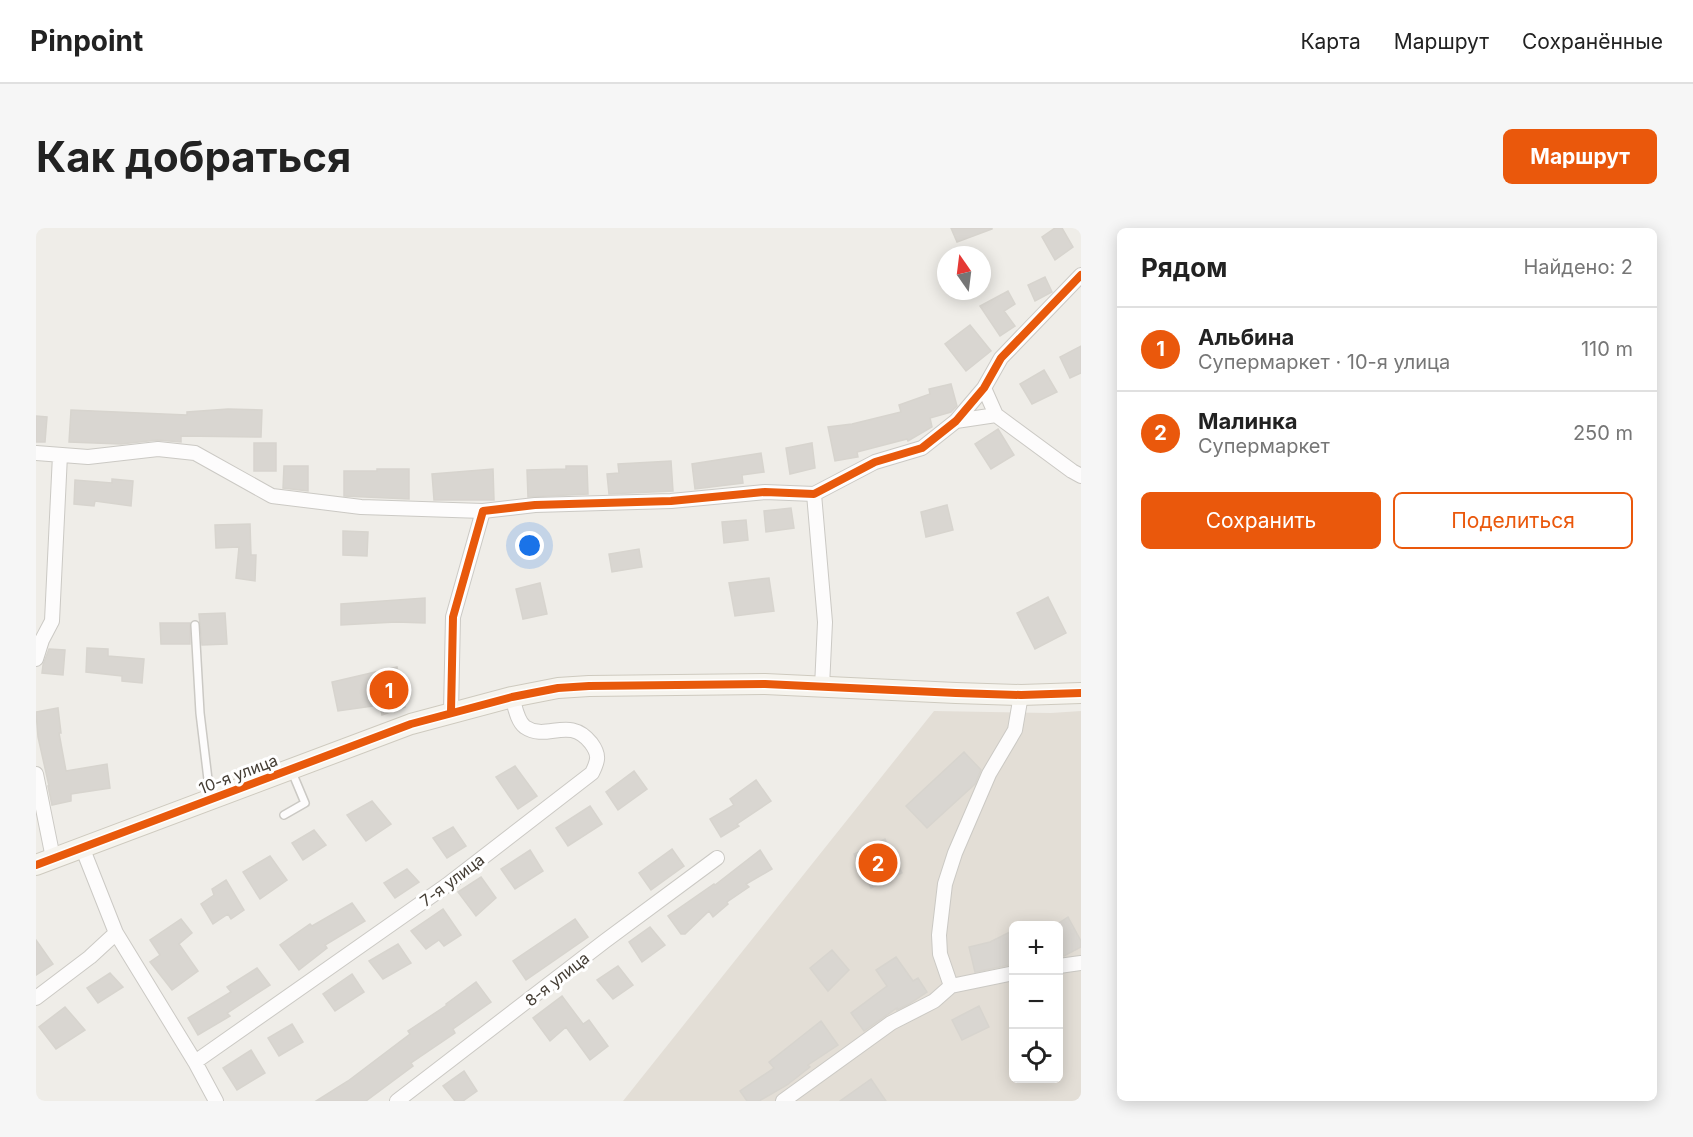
<!DOCTYPE html>
<html lang="ru">
<head>
<meta charset="utf-8">
<style>
  :root { --surface:#fff; --page:#f6f6f6; --text:#222; --muted:#767676; --line:#e0e0e0; --accent:#ea580c }
  body { margin:0; font-family:Inter,sans-serif; background:var(--page); color:var(--text) }
  .controls { position:absolute; right:18px; bottom:18px; display:grid; overflow:hidden; border-radius:9px; box-shadow:0 3px 15px #0003 }
  .controls button { width:54px; height:54px; display:grid; place-items:center; padding:0; border:0; border-bottom:2px solid var(--line); background:var(--surface); color:var(--text); font:30px sans-serif }
  .compass { position:absolute; left:901px; top:18px; width:54px; height:54px; border-radius:50%; background:var(--surface); box-shadow:0 3px 15px #0003; rotate:346deg }
  .you { position:absolute; left:494px; top:318px; width:21px; height:21px; margin:-15px; border:4px solid #fff; border-radius:50%; background:#1a73e8; box-shadow:0 0 0 9px #1a73e833 }
  .badge { display:grid; place-items:center; width:39px; height:39px; border-radius:50%; background:var(--accent); color:#fff; font-size:20px; font-weight:700 }
  .pin { position:absolute; translate:-50% -50%; border:3px solid #fff; box-shadow:0 2px 6px #0006 }
  .list { margin:0; padding:0; list-style:none }
  h2 { display:flex; justify-content:space-between; align-items:center; height:78px; margin:0; padding:0 24px; font-size:26px }
  h2 small { font-size:20px; font-weight:400; color:var(--muted) }
  .list li { display:grid; grid-template-columns:39px 1fr auto; gap:18px; align-items:center; box-sizing:border-box; height:84px; padding:0 24px; border-top:2px solid var(--line) }
  .list b { display:block; font-size:22px; white-space:nowrap }
  .list p { margin:0; font-size:20px; white-space:nowrap; color:var(--muted) }
  .list em { font-size:20px; font-style:normal; color:var(--muted) }
  .actions { display:flex; gap:12px; padding:18px 24px }
  .actions a { flex:1; padding:14px 0; border:2px solid var(--accent); border-radius:9px; text-align:center; font-size:21px; color:var(--accent) }
  .actions .main { background:var(--accent); color:#fff }
  .icon { flex:none; width:33px; height:33px; fill:none; stroke:currentColor; stroke-width:2; stroke-linecap:round; stroke-linejoin:round }
  .map { position:relative; flex:none; width:1045px; height:873px; overflow:hidden; border-radius:9px }
  header { display:flex; align-items:center; gap:36px; box-sizing:border-box; height:84px; padding:0 30px; background:var(--surface); border-bottom:2px solid var(--line) }
  header strong { font-size:28px }
  nav { display:flex; gap:33px; margin-inline-start:auto; font-size:21px }
  .intro { display:flex; align-items:center; justify-content:space-between; box-sizing:border-box; height:144px; padding:0 36px }
  h1 { margin:0; font-size:42px }
  .button { padding:15px 27px; border-radius:9px; background:var(--accent); color:#fff; font-size:21px; font-weight:700 }
  main { display:flex; gap:36px; padding:0 36px }
  aside { flex:1; background:var(--surface); border-radius:9px; box-shadow:0 3px 15px #0003 }
  .map>svg:first-child { display:block }
  .residential { fill:#e3ded6; fill-rule:evenodd }
  .building { fill:#d9d6d1; stroke:#d7d4ce; stroke-width:1.5 }
  .lines { fill:none; stroke-linecap:round; stroke-linejoin:round }
  .lane-casing { stroke:#cbc9c4; stroke-width:10 }
  .street-casing { stroke:#cbc9c4; stroke-width:16 }
  .secondary-casing { stroke:#cecabf; stroke-width:22 }
  .lane { stroke:#fdfcfc; stroke-width:7 }
  .street { stroke:#fdfcfc; stroke-width:14 }
  .secondary { stroke:#f6f4ee; stroke-width:20 }
  .cycleway-casing { stroke:#fff; stroke-width:11 }
  .cycleway { stroke:#e8590c; stroke-width:8 }
  .labels { text-anchor:middle; stroke-width:6; stroke-linejoin:round; paint-order:stroke }
  .street-label { font-size:16px; fill:#453e35; stroke:#fff }
</style>
</head>
<body>
<header>
<strong>Pinpoint</strong>
<nav><a>Карта</a><a>Маршрут</a><a>Сохранённые</a></nav>
</header>
<div class="intro"><h1>Как добраться</h1><a class="button">Маршрут</a></div>
<main>
<div class="map">
<svg width="1045" height="873" viewBox="0 0 1045 873">
  <rect width="100%" height="100%" fill="#efede8"/>
  <!-- residential -->
  <path class="residential" d="M898 483 1015 485 1045 483V873H587ZM978 698H1023V850H978Z"/>
  <!-- building -->
  <path class="building" d="M915 0H956V1L921 14Z
    M1019 0H1026L1037 19 1019 32 1006 9Z
    M1009 49 1016 64 999 73 992 57Z
    M972 63 979 76 968 83 979 98 964 108 944 78Z
    M934 97 955 123 930 143 909 116Z
    M1045 118V145L1034 150 1024 129Z
    M1008 142 1021 164 996 176 984 156Z
    M915 156 921 178 915 184 894 190 896 199 872 213 871 211 821 224 822 229 799 233 792 199 816 196 865 184 863 177 894 166 893 161Z
    M192 181 226 182 225 209 145 208V214L121 212 85 216 33 214 35 182 151 187V184Z
    M0 188 11 189 9 214H0Z
    M962 201 978 227 955 241 939 216Z
    M218 215H240V243H218Z
    M776 215 779 240 754 246 750 220Z
    M725 225 728 244 706 247 707 255 659 261 656 236Z
    M635 233 637 263 573 266 571 246 583 245 582 236Z
    M248 238H272V263L247 260Z
    M530 238H551L552 266 492 269 491 242 530 241Z
    M341 241H373V271L308 268V243H341Z
    M457 241 458 272H398L396 246Z
    M76 251 97 253 95 278 59 273 58 278 38 276 39 252 76 255Z
    M911 277 917 302 890 309 885 284Z
    M755 280 758 300 730 304 728 283Z
    M710 292 712 312 688 315 686 294Z
    M214 296 215 327H220L219 353 200 350 203 319 180 320 179 297Z
    M307 303 332 304 331 328 307 327Z
    M603 321 606 339 576 344 573 326Z
    M733 350 738 383 699 388 693 355Z
    M504 355 511 386 487 391 480 361Z
    M1012 369 1030 405 999 421 981 385Z
    M389 370V395L360 394 305 397V376Z
    M189 385 191 416 166 417 163 386Z
    M124 395H154V416H125Z
    M51 420 72 421V428L108 431 106 455 86 453V448L50 444Z
    M13 421 29 422 27 447 6 445 7 437Z
    M361 439 369 479 346 487 344 477 302 483 296 454Z
    M22 480 25 505H23L30 543 71 536 74 560 35 566V573L16 577 12 558H13L2 509 0 484Z
    M928 524 945 542 939 556 891 600 870 578Z
    M479 538 501 568 482 581 460 549Z
    M598 543 611 561 582 582 570 564Z
    M720 552 735 573 701 596 703 598 685 609 674 591 698 577 694 571Z
    M336 573 355 596 330 613 311 587Z
    M554 578 566 596 532 618 520 600Z
    M417 599 430 618 411 630 397 610Z
    M278 602 290 617 267 632 256 615Z
    M849 611 866 645 835 660 818 626Z
    M636 621 648 638 615 662 603 645Z
    M494 622 507 643 479 661 465 641Z
    M724 622 736 641 710 656 713 659 691 674 692 676 677 689 673 683 649 706H645L632 688 678 656 679 657Z
    M234 628 251 652 224 671 207 644Z
    M371 641 383 654 359 670 348 655Z
    M445 649 460 670 440 688 422 664Z
    M190 652 208 682 195 691 192 686 177 696 165 676 178 667 176 661Z
    M316 675 329 693 289 717 291 720 263 742 244 717 274 696 276 698Z
    M407 681 425 707 408 718 403 712 390 721 375 703Z
    M1032 689 1045 713V719L1028 728 1023 718V695Z
    M145 691 156 705 143 716 162 743 136 762 114 734 124 727 114 712Z
    M539 691 552 709 490 752 477 733Z
    M614 699 629 717 606 734 593 714Z
    M978 702V736L939 744 933 719 954 714Z
    M0 712 17 736 0 747Z
    M362 716 375 735 347 751 333 733Z
    M796 722 813 742 792 763 774 740Z
    M860 729 877 753 882 750 891 764 873 776 861 782V780L828 803 815 785 851 758 840 742Z
    M582 738 597 757 577 771 561 752Z
    M221 740 234 757 191 785 194 788 162 807 152 790 195 764 191 759Z
    M74 745 87 759 62 775 51 760Z
    M316 746 328 764 299 783 287 766Z
    M440 754 455 774 417 801 419 805 375 835 377 838 330 873H280L312 853 374 806 372 803 411 777 410 776Z
    M526 768 547 796 553 792 572 818 554 832 530 799 514 813 497 790Z
    M943 778 953 799 926 812 916 792Z
    M29 779 49 802 20 821 3 799Z
    M785 793 802 817 772 837 774 839 751 857 723 873H711L704 863 738 840 733 834Z
    M256 796 267 814 243 828 232 810Z
    M215 822 229 845 201 862 187 840Z
    M428 843 441 863 427 873H419L407 858Z
    M835 851 850 873H804Z"/>
  <g class="lines">
    <defs>
      <path id="lane" d="M159 397 164 485 174 568
        M248 587 269 575 256 544"/>
      <path id="street" d="M948 160 960 187 1036 243 1045 248
        M920 193 960 187
        M0 225 52 229 122 221 159 225 236 268 325 279 447 283
        M778 266 789 394 786 459
        M0 431 6 412 16 393 24 227
        M415 484 417 389 447 283 499 277 635 273 729 264 778 266 839 234 886 220 920 193 948 160 965 130 1045 47
        M0 546 17 630
        M46 619 80 705 159 834 180 873
        M1023 738 1045 735
        M915 758 904 726 903 707 909 656 919 625 953 546 979 502 985 467
        M0 770 54 729 80 705
        M159 834 411 657 556 545C562 533 564 527 555 515 533 487 511 514 489 499 481 493 479 478 476 469
        M361 873 569 713 681 630
        M747 873 855 795 898 773 915 758 978 745"/>
      <path id="secondary" d="M0 637 375 496 476 469 522 460 553 458 729 456 920 465 985 467 1045 465"/>
    </defs>
    <!-- lane casing -->
    <use href="#lane" class="lane-casing"/>
    <!-- street casing -->
    <use href="#street" class="street-casing"/>
    <!-- secondary casing -->
    <use href="#secondary" class="secondary-casing"/>
    <!-- lane -->
    <use href="#lane" class="lane"/>
    <!-- street -->
    <use href="#street" class="street"/>
    <!-- secondary -->
    <use href="#secondary" class="secondary"/>
    <defs>
      <path id="cycleway" d="M415 484 417 389 447 283 499 277 635 273 729 264 778 266 839 234 886 220 920 193 948 160 965 130 1045 47
        M0 637 375 496 476 469 522 460 553 458 729 456 920 465 985 467 1045 465"/>
    </defs>
    <!-- cycleway casing -->
    <use href="#cycleway" class="cycleway-casing"/>
    <!-- cycleway -->
    <use href="#cycleway" class="cycleway"/>
  </g>
  <g class="labels">
    <!-- street labels -->
    <g class="street-label">
      <text transform="translate(202 546) rotate(-21)" y="6">10-я улица</text>
      <text transform="translate(416 652) rotate(-37)" y="6">7-я улица</text>
      <text transform="translate(521 751) rotate(-38)" y="6">8-я улица</text>
    </g>
  </g>
</svg>
<div class="controls">
<button>+</button>
<button>−</button>
<button><svg class="icon" aria-label="locate" viewBox="0 0 24 24"><circle cx="12" cy="12" r="6"/><path d="M12 2v4M12 18v4M2 12h4M18 12h4"/></svg></button>
</div>
<svg class="compass" viewBox="-18 -18 36 36"><path d="M0-13l5 13h-10z" fill="#e53935"/><path d="M0 13l5-13h-10z" fill="#767676"/></svg>
<div class="you"></div>
<div class="pin badge" style="left:353px;top:462px">1</div>
<div class="pin badge" style="left:842px;top:635px">2</div>
</div>
<aside>
<h2>Рядом<small>Найдено: 2</small></h2>
<ul class="list">
<li><span class="badge">1</span><div><b>Альбина</b><p>Супермаркет · 10-я улица</p></div><em>110 m</em></li>
<li><span class="badge">2</span><div><b>Малинка</b><p>Супермаркет</p></div><em>250 m</em></li>
</ul>
<div class="actions"><a class="main">Сохранить</a><a>Поделиться</a></div>
</aside>
</main>
</body>
</html>
